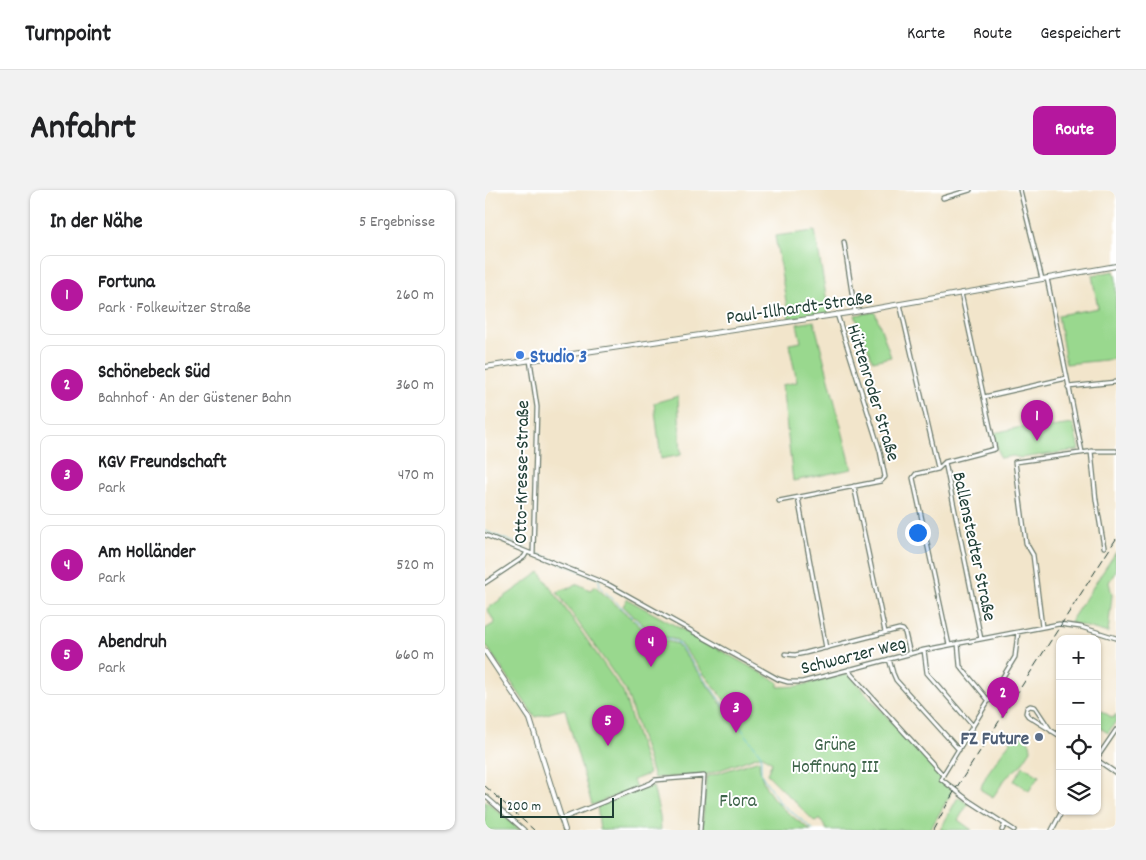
<!DOCTYPE html>
<html lang="de">
<head>
<meta charset="utf-8">
<style>
  :root { --surface:#fff; --page:#f2f2f2; --text:#202124; --muted:#757577; --line:#e0e0e0; --accent:#b5179e }
  body { margin:0; font-family:Dekko,sans-serif; background:var(--page); color:var(--text) }
  .controls { position:absolute; right:15px; bottom:15px; display:grid; overflow:hidden; border-radius:10px; box-shadow:0 1px 4px #0004 }
  .controls button { width:45px; height:45px; display:grid; place-items:center; padding:0; border:0; border-bottom:1px solid var(--line); background:var(--surface); color:var(--text); font:25px sans-serif }
  .scale { position:absolute; left:15px; bottom:12px; width:114px; box-sizing:border-box; padding-left:5px; border:2px solid #1f3d34; border-top:0; font-size:14px; line-height:18px; white-space:nowrap; color:#1f3d34; -webkit-text-stroke:4px #fff; paint-order:stroke }
  .you { position:absolute; left:432px; top:342px; width:18px; height:18px; margin:-12px; border:4px solid #fff; border-radius:50%; background:#1a73e8; box-shadow:0 0 0 8px #1a73e833 }
  .badge { display:grid; place-items:center; width:32px; height:32px; border-radius:50%; background:var(--accent); color:#fff; font-size:16px; font-weight:700 }
  .pin { position:absolute; translate:-50% -41px; filter:drop-shadow(0 1px 2px #0008) }
  .pin::after { content:''; position:absolute; top:26px; width:18px; height:15px; background:inherit; clip-path:polygon(0 0,100% 0,50% 100%) }
  .list { margin:0; padding:0; list-style:none }
  h2 { display:flex; justify-content:space-between; align-items:center; height:65px; margin:0; padding:0 20px; font-size:21px }
  h2 small { font-size:16px; font-weight:400; color:var(--muted) }
  .list li { display:grid; grid-template-columns:32px 1fr auto; gap:15px; align-items:center; box-sizing:border-box; height:80px; margin:0 10px 10px; padding:0 10px; border:1px solid var(--line); border-radius:10px }
  .list b { display:block; font-size:19px; white-space:nowrap }
  .list p { margin:0; font-size:16px; white-space:nowrap; color:var(--muted) }
  .list em { font-size:16px; font-style:normal; color:var(--muted) }
  .icon { flex:none; width:28px; height:28px; fill:none; stroke:currentColor; stroke-width:2; stroke-linecap:round; stroke-linejoin:round }
  .map { position:relative; flex:none; width:631px; height:640px; overflow:hidden; border-radius:10px }
  header { display:flex; align-items:center; gap:30px; box-sizing:border-box; height:70px; padding:0 25px; background:var(--surface); border-bottom:1px solid var(--line) }
  header strong { font-size:24px }
  nav { display:flex; gap:28px; margin-inline-start:auto; font-size:18px }
  .intro { display:flex; align-items:center; justify-content:space-between; box-sizing:border-box; height:120px; padding:0 30px }
  h1 { margin:0; font-size:35px }
  .button { padding:12px 22px; border-radius:10px; background:var(--accent); color:#fff; font-size:18px; font-weight:700 }
  main { display:flex; gap:30px; padding:0 30px }
  aside { flex:1; background:var(--surface); border-radius:10px; box-shadow:0 1px 4px #0004 }
  .map>svg:first-child { display:block }
  .green { fill:#99d88e; stroke:#5c8a61 }
  .lines { fill:none; stroke-linecap:round; stroke-linejoin:round }
  .stream { stroke:#54bfd0; stroke-width:1 }
  .minor-casing { stroke:#697869; stroke-width:5.5 }
  .tertiary-casing { stroke:#697869; stroke-width:6 }
  .minor { stroke:#fff; stroke-width:3 }
  .tertiary { stroke:#fff; stroke-width:4 }
  .rail { stroke:#1f3d34; stroke-width:1; stroke-dasharray:8 4; stroke-linecap:butt }
  .shop-dot { fill:#3f7fe0; stroke:#fff; stroke-width:2 }
  .service-dot { fill:#5c6f8a; stroke:#fff; stroke-width:2 }
  .labels { text-anchor:middle; stroke-width:4; stroke-linejoin:round; paint-order:stroke }
  .street-label { font-size:19px; fill:#1f3d34; stroke:#fff }
  .shop-label { font-size:19px; font-weight:bold; fill:#366cbe; stroke:#fff; text-anchor:start }
  .service-label { font-size:19px; font-weight:bold; fill:#4e5e75; stroke:#fff; text-anchor:end }
  .park-label { font-size:19px; fill:#3e644a; stroke:#fff }
</style>
</head>
<body>
<header>
<strong>Turnpoint</strong>
<nav><a>Karte</a><a>Route</a><a>Gespeichert</a></nav>
</header>
<div class="intro"><h1>Anfahrt</h1><a class="button">Route</a></div>
<main>
<aside>
<h2>In der Nähe<small>5 Ergebnisse</small></h2>
<ul class="list">
<li><span class="badge">1</span><div><b>Fortuna</b><p>Park · Folkewitzer Straße</p></div><em>260 m</em></li>
<li><span class="badge">2</span><div><b>Schönebeck Süd</b><p>Bahnhof · An der Güstener Bahn</p></div><em>360 m</em></li>
<li><span class="badge">3</span><div><b>KGV Freundschaft</b><p>Park</p></div><em>470 m</em></li>
<li><span class="badge">4</span><div><b>Am Holländer</b><p>Park</p></div><em>520 m</em></li>
<li><span class="badge">5</span><div><b>Abendruh</b><p>Park</p></div><em>660 m</em></li>
</ul>
</aside>
<div class="map">
<svg width="631" height="640" viewBox="0 0 631 640">
  <rect width="100%" height="100%" fill="#fff"/>
  <filter id="ink" filterUnits="userSpaceOnUse"><feTurbulence type="fractalNoise" baseFrequency=".02" numOctaves="2"/><feDisplacementMap in="SourceGraphic" scale="10" xChannelSelector="R" yChannelSelector="G"/><feConvolveMatrix kernelMatrix="1 2 1 2 8 2 1 2 1" color-interpolation-filters="sRGB"/></filter>
  <filter id="wash" filterUnits="userSpaceOnUse"><feTurbulence type="fractalNoise" baseFrequency=".0096" numOctaves="4" result="noise"/><feDisplacementMap in="SourceGraphic" scale="20" xChannelSelector="R" yChannelSelector="G"/><feGaussianBlur stdDeviation="1.12" result="paint"/><feColorMatrix in="noise" values="0 0 0 0 0 0 0 0 0 0 0 0 0 0 0 0 0 1.4 0 .05"/><feComposite in="paint" operator="in"/></filter>
  <g filter="url(#wash)">
    <rect width="100%" height="100%" fill="#f2e5cb"/>
    <!-- green -->
    <path class="green" d="M330 41 344 123 304 129 290 46Z
      M629 81 631 89V169L581 174 573 125 613 118 607 85Z
      M390 122 406 167 388 171 370 125Z
      M329 131 367 279 308 291 297 195 312 192 304 154 316 152 312 134Z
      M193 206 196 265 176 269 169 213Z
      M564 231 566 237 588 234 594 260 536 268 528 266 515 268 509 243Z
      M631 362V381L624 392 627 405 623 443 585 432Z
      M55 382 138 502 164 584 148 590 151 598 107 615 80 519 50 527 0 454V439L10 433 2 419Z
      M93 394 105 400 110 396 167 447 192 454 240 519 245 517 192 450 168 444 138 416 142 409 293 492V497L313 496 362 484 366 487 456 586 454 591 466 599 465 605 445 640H342L335 629 330 632 282 584 287 572 279 567V566H274L221 585 169 588 141 501 72 402Z
      M612 518 628 528 631 524V531L623 543 612 536Z
      M529 546C539 545 546 550 546 560L536 575 521 588 508 607 496 600V597L502 584Z
      M274 570C275 604 300 622 326 640H217L221 587Z
      M538 576 554 586 544 601 529 591Z
      M168 596 175 626 176 640H115L112 615Z
      M473 607 483 614 473 630 487 640H455Z
      M0 610 35 640H0Z"/>
    <g class="lines">
      <!-- stream -->
      <path class="stream" d="M0 341 42 358
        M52 363 114 389 115 397 118 400 167 445 192 452 276 565V584L294 612 329 640"/>
    </g>
  </g>
  <g filter="url(#ink)">
    <g class="lines">
      <defs>
        <path id="minor" d="M535 0 557 89
          M458 8 485 0
          M359 52 370 122
          M562 88 597 262
          M476 103 510 259 460 272 496 449
          M415 114 453 278
          M45 170 52 217 48 364
          M583 197 631 192
          M499 207 582 188
          M606 261 611 310 619 357
          M459 273 453 279 431 284 428 288 464 455
          M369 296 400 442
          M313 308 341 458
          M294 311 396 291 400 287 395 261 352 124
          M0 345 124 395 293 489 303 492H317L439 460 574 434 596 437 631 448
          M0 393 39 367 42 362
          M557 437 548 365 541 353 530 272 610 261H631
          M473 453 475 476 504 511
          M439 460 442 483 488 536
          M300 464 310 465 320 463 414 439 418 440 420 443 425 464
          M404 469 408 483 411 490 474 560
          M364 479 366 484 458 585
          M566 541 550 517 545 516 542 518 541 523 543 526 575 546
          M612 568 631 540
          M612 570 631 583
          M458 585 530 467 533 442
          M458 585 456 589 483 610 529 640
          M0 606 39 640
          M76 629 166 593 170 590 219 586 215 640
          M517 640 520 634
          M567 640 577 621"/>
        <path id="tertiary" d="M0 177 370 122 631 76
          M0 461 45 529 80 640"/>
      </defs>
      <!-- minor casing -->
      <use href="#minor" class="minor-casing"/>
      <!-- tertiary casing -->
      <use href="#tertiary" class="tertiary-casing"/>
      <!-- minor -->
      <use href="#minor" class="minor"/>
      <!-- tertiary -->
      <use href="#tertiary" class="tertiary"/>
      <!-- rail -->
      <path class="rail" d="M0 596 49 640
        M448 640 470 600 631 349"/>
    </g>
  </g>
  <!-- markers -->
  <circle class="shop-dot" cx="35" cy="165" r="5"/>
  <circle class="service-dot" cx="554" cy="547" r="5"/>
  <g class="labels">
    <!-- street labels -->
    <g class="street-label">
      <text transform="translate(314 116) rotate(-8)" y="7">Paul-Illhardt-Straße</text>
      <text transform="translate(390 202) rotate(73)" y="7">Hüttenroder Straße</text>
      <text transform="translate(35 282) rotate(-89)" y="7">Otto-Kresse-Straße</text>
      <text transform="translate(491 356) rotate(78)" y="7">Ballenstedter Straße</text>
      <text transform="translate(368 464) rotate(-14)" y="7">Schwarzer Weg</text>
    </g>
    <!-- shop labels -->
    <g class="shop-label">
      <text x="45" y="172">Studio 3</text>
    </g>
    <!-- service labels -->
    <g class="service-label">
      <text x="544" y="554">FZ Future</text>
    </g>
    <!-- park labels -->
    <g class="park-label">
      <text x="350" y="560">Grüne<tspan x="350" dy="22">Hoffnung III</tspan></text>
      <text x="253" y="616">Flora</text>
    </g>
  </g>
</svg>
<div class="controls">
<button>+</button>
<button>−</button>
<button><svg class="icon" aria-label="locate" viewBox="0 0 24 24"><circle cx="12" cy="12" r="6"/><path d="M12 2v4M12 18v4M2 12h4M18 12h4"/></svg></button>
<button><svg class="icon" aria-label="layers" viewBox="0 0 24 24"><path d="M12 4l9 5-9 5-9-5zM3 14l9 5 9-5"/></svg></button>
</div>
<div class="scale">200 m</div>
<div class="you"></div>
<div class="pin badge" style="left:552px;top:251px">1</div>
<div class="pin badge" style="left:518px;top:528px">2</div>
<div class="pin badge" style="left:251px;top:543px">3</div>
<div class="pin badge" style="left:166px;top:477px">4</div>
<div class="pin badge" style="left:123px;top:556px">5</div>
</div>
</main>
</body>
</html>
